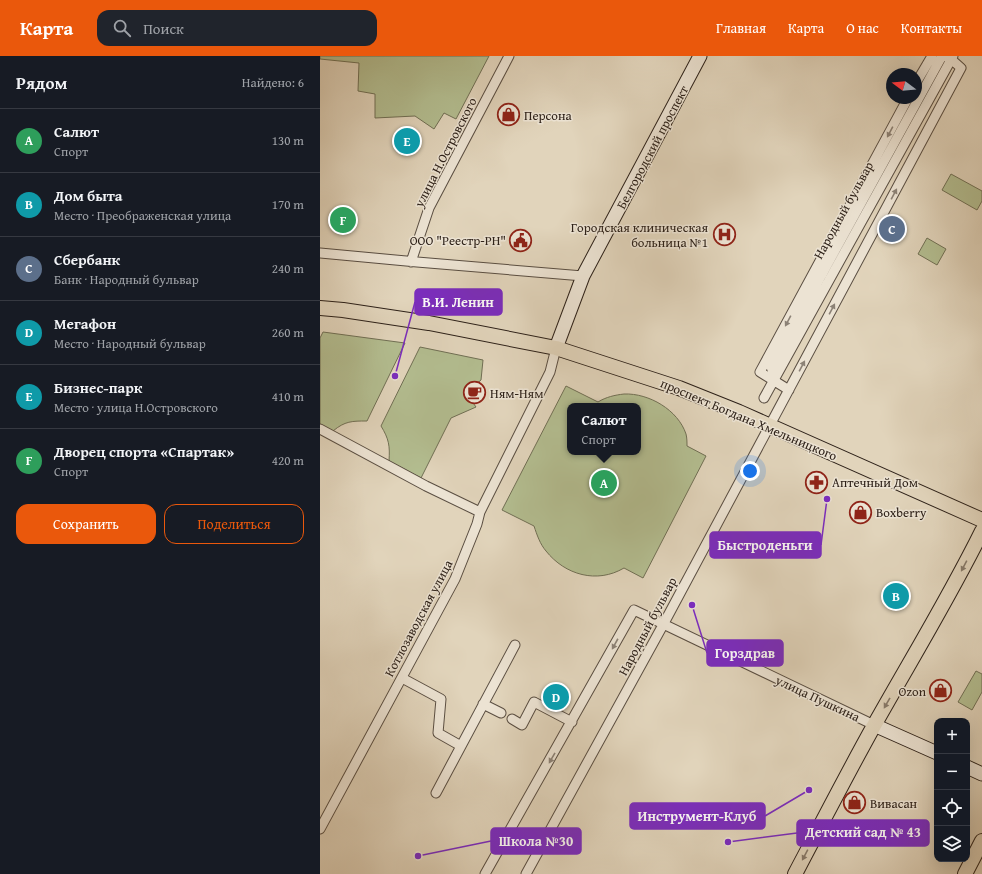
<!DOCTYPE html>
<html lang="ru">
<head>
<meta charset="utf-8">
<style>
  :root { --surface:#171b24; --page:#20242c; --text:#f1f3f6; --muted:#9ea1a6; --line:#363941; --accent:#ea580c }
  body { margin:0; font-family:"Gentium Book Plus",serif; background:var(--page); color:var(--text) }
  .controls { position:absolute; right:12px; bottom:12px; display:grid; overflow:hidden; border-radius:8px; box-shadow:0 4px 16px #0002 }
  .controls button { width:36px; height:36px; display:grid; place-items:center; padding:0; border:0; border-bottom:1px solid var(--line); background:var(--surface); color:var(--text); font:20px sans-serif }
  .compass { position:absolute; left:566px; top:12px; width:36px; height:36px; border-radius:50%; background:var(--surface); box-shadow:0 4px 16px #0002; rotate:286deg }
  .you { position:absolute; left:430px; top:415px; width:14px; height:14px; margin:-10px; border:3px solid #fff; border-radius:50%; background:#1a73e8; box-shadow:0 0 0 6px #1a73e833 }
  .badge { display:grid; place-items:center; width:26px; height:26px; border-radius:50%; background:var(--accent); color:#fff; font-size:13px; font-weight:700 }
  .pin { position:absolute; translate:-50% -50%; border:2px solid #fff; box-shadow:0 1px 4px #0006 }
  .popup { position:absolute; left:247px; top:347px; width:74px; height:52px; box-sizing:border-box; display:grid; place-content:center; border-radius:8px; background:var(--surface); filter:drop-shadow(0 1px 3px #0005); font-size:13px; white-space:nowrap; color:var(--muted) }
  .popup b { font-size:15px; color:var(--text) }
  .popup::after { content:''; position:absolute; left:50%; top:100%; margin-left:-8px; border:8px solid transparent; border-top-color:var(--surface) }
  .list { margin:0; padding:0; list-style:none }
  h2 { display:flex; justify-content:space-between; align-items:center; height:52px; margin:0; padding:0 16px; font-size:17px }
  h2 small { font-size:13px; font-weight:400; color:var(--muted) }
  .list li { display:grid; grid-template-columns:26px 1fr auto; gap:12px; align-items:center; box-sizing:border-box; height:64px; padding:0 16px; border-top:1px solid var(--line) }
  .list b { display:block; font-size:15px; white-space:nowrap }
  .list p { margin:0; font-size:13px; white-space:nowrap; color:var(--muted) }
  .list em { font-size:13px; font-style:normal; color:var(--muted) }
  .actions { display:flex; gap:8px; padding:12px 16px }
  .actions a { flex:1; padding:9px 0; border:1px solid var(--accent); border-radius:12px; text-align:center; font-size:14px; color:var(--accent) }
  .actions .main { background:var(--accent); color:#fff }
  .icon { flex:none; width:22px; height:22px; fill:none; stroke:currentColor; stroke-width:2; stroke-linecap:round; stroke-linejoin:round }
  .map { position:relative; flex:none; width:662px; height:818px; overflow:hidden }
  header { display:flex; align-items:center; gap:24px; box-sizing:border-box; height:56px; padding:0 20px; background:var(--accent); color:#fff }
  header strong { font-size:19px }
  nav { display:flex; gap:22px; margin-inline-start:auto; font-size:14px }
  .search { width:280px; height:36px; background:var(--page); display:flex; align-items:center; gap:10px; box-sizing:border-box; padding:0 14px; border-radius:12px; color:var(--muted); font-size:15px }
  main { display:flex }
  aside { flex:1; background:var(--surface) }
  .map>svg:first-child { display:block }
  .green { fill:#b3bd90; stroke:#706f54; fill-rule:evenodd }
  .lines { fill:none; stroke-linecap:round; stroke-linejoin:round }
  .street-casing { stroke:#5a4e42; stroke-width:11 }
  .secondary-casing { stroke:#2d2119; stroke-width:15 }
  .primary-casing { stroke:#2d2119; stroke-width:16 }
  .street { stroke:#ece3d3; stroke-width:9 }
  .secondary { stroke:#ece3d3; stroke-width:13 }
  .primary { stroke:#e1d4bb; stroke-width:14 }
  .oneway { fill:#8c8276 }
  .oneway2 { fill:#877a6a }
  .labels { text-anchor:middle; stroke-width:3; stroke-linejoin:round; paint-order:stroke }
  .poi-label { font-size:13px; fill:#2d2119; stroke:#ece3d3; text-anchor:start }
  .street-label { font-size:13px; fill:#2d2119; stroke:#ece3d3 }
  .leader { fill:none; stroke:#7b2cbf; stroke-width:1.5 }
  .callout-dot { fill:#7b2cbf; stroke:#ece3d3; stroke-width:1.5 }
  .callout { fill:#7b2cbf; stroke:#7b2cbf; stroke-width:1.5 }
  .callout-label { font-size:14px; text-anchor:middle; font-weight:bold; fill:#fff }
</style>
</head>
<body>
<header>
<strong>Карта</strong>
<div class="search"><svg class="icon" aria-label="search" viewBox="0 0 24 24"><circle cx="10" cy="10" r="6"/><path d="M15 15l6 6"/></svg>Поиск</div>
<nav><a>Главная</a><a>Карта</a><a>О нас</a><a>Контакты</a></nav>
</header>
<main>
<aside>
<h2>Рядом<small>Найдено: 6</small></h2>
<ul class="list">
<li><span class="badge" style="background:#2e9e5b">A</span><div><b>Салют</b><p>Спорт</p></div><em>130 m</em></li>
<li><span class="badge" style="background:#0f9aa8">B</span><div><b>Дом быта</b><p>Место · Преображенская улица</p></div><em>170 m</em></li>
<li><span class="badge" style="background:#5c6f8a">C</span><div><b>Сбербанк</b><p>Банк · Народный бульвар</p></div><em>240 m</em></li>
<li><span class="badge" style="background:#0f9aa8">D</span><div><b>Мегафон</b><p>Место · Народный бульвар</p></div><em>260 m</em></li>
<li><span class="badge" style="background:#0f9aa8">E</span><div><b>Бизнес-парк</b><p>Место · улица Н.Островского</p></div><em>410 m</em></li>
<li><span class="badge" style="background:#2e9e5b">F</span><div><b>Дворец спорта «Спартак»</b><p>Спорт</p></div><em>420 m</em></li>
</ul>
<div class="actions"><a class="main">Сохранить</a><a>Поделиться</a></div>
</aside>
<div class="map">
<svg width="662" height="818" viewBox="0 0 662 818">
  <rect width="100%" height="100%" fill="#e1d4bb"/>
  <filter id="stains"><feTurbulence type="fractalNoise" baseFrequency=".005" numOctaves="4"/><feColorMatrix values="0 0 0 0 .2 0 0 0 0 .09 0 0 0 0 .02 0 0 0 .5 -.17"/></filter>
  <radialGradient id="worn" r=".72"><stop offset=".6" stop-color="#630" stop-opacity="0"/><stop offset="1" stop-color="#630" stop-opacity=".3"/></radialGradient>
  <!-- green -->
  <path class="green" d="M0 0H169L136 63 124 57 114 73 95 60 55 62V38L38 35 39 7 0 3Z
    M631 118 662 135V145L657 154 622 134Z
    M607 182 626 193 617 209 598 198Z
    M3 276 85 287 47 365C32 365 25 365 13 375L0 368V282Z
    M100 291 163 304 161 324 146 337 156 351 131 362 101 422 69 405C70 390 69 383 61 370Z
    M246 330 278 346C286 341 295 339 304 338 329 337 358 354 366 378 367 382 367 386 367 390L386 400 323 522 304 512C277 528 245 519 226 495 220 488 217 479 214 470L182 454ZM250 350H318V396H250Z
    M656 615 662 618V636L652 654 638 646Z"/>
  <g class="lines">
    <defs>
      <path id="street" d="M596 27 612 0
        M0 197 97 206 263 220
        M91 206 109 152 189 0
        M455 322 451 311 622 0
        M469 334 440 316 588 42
        M444 342 455 322 633 0
        M0 373 106 430 160 456
        M82 622 121 643 118 677 141 690
        M163 648 181 657
        M192 663 202 669 214 646 252 666
        M116 737 195 589
        M0 773 135 523 157 468 160 456 230 316 236 292
        M165 818 314 554 554 669
        M206 818 343 569 641 12 632 4 625 0"/>
      <path id="secondary" d="M236 292 263 220 380 0
        M554 669 617 697
        M647 711 662 718"/>
      <path id="primary" d="M0 252 23 254 109 267 236 292 359 332 419 356 662 464
        M475 818C502 767 528 716 556 666 592 602 630 540 662 475
        M645 818 662 785"/>
    </defs>
    <!-- street casing -->
    <use href="#street" class="street-casing"/>
    <!-- secondary casing -->
    <use href="#secondary" class="secondary-casing"/>
    <!-- primary casing -->
    <use href="#primary" class="primary-casing"/>
    <!-- street -->
    <use href="#street" class="street"/>
    <!-- secondary -->
    <use href="#secondary" class="secondary"/>
    <!-- primary -->
    <use href="#primary" class="primary"/>
  </g>
  <!-- one-way arrows -->
  <defs><path id="oneway-solid" d="M-6-.8H1V-3.2L6.5 0L1 3.2V.8H-6Z"/></defs>
  <g class="oneway">
    <use href="#oneway-solid" transform="translate(570 76) rotate(118)"/>
    <use href="#oneway-solid" transform="translate(574 138) rotate(-62)"/>
    <use href="#oneway-solid" transform="translate(512 253) rotate(-62)"/>
    <use href="#oneway-solid" transform="translate(468 265) rotate(118)"/>
    <use href="#oneway-solid" transform="translate(482 310) rotate(-62)"/>
    <use href="#oneway-solid" transform="translate(295 588) rotate(119)"/>
    <use href="#oneway-solid" transform="translate(232 702) rotate(120)"/>
  </g>
  <g class="oneway2">
    <use href="#oneway-solid" transform="translate(644 510) rotate(118)"/>
    <use href="#oneway-solid" transform="translate(567 647) rotate(120)"/>
    <use href="#oneway-solid" transform="translate(485 799) rotate(118)"/>
  </g>
  <!-- icons -->
  <defs>
    <symbol id="shop-ring" viewBox="-11 -11 22 22"><circle r="9.5" fill="#ece3d3" stroke="#8f2418" stroke-width="1.5"/><path d="M-5-2.5h2.3a2.7 3.5 0 0 1 5.4 0H5L5.5 6h-11ZM-1.5-2.5h3a1.5 2.3 0 0 0-3 0Z" fill="#8f2418"/></symbol>
    <symbol id="hospital-ring" viewBox="-11 -11 22 22"><circle r="9.5" fill="#ece3d3" stroke="#8f2418" stroke-width="1.5"/><path d="M-5-5h3v3.5h4V-5h3V5h-3V1.5h-4V5h-3Z" fill="#8f2418"/></symbol>
    <symbol id="civic-ring" viewBox="-11 -11 22 22"><circle r="9.5" fill="#ece3d3" stroke="#8f2418" stroke-width="1.5"/><path d="M-.6-6.5H3V-4.5H.6V-3L4-1V1h2V6H-6V1h2V-1L-.6-3ZM-1.2 2.5V6h2.4V2.5Z" fill="#8f2418"/></symbol>
    <symbol id="cafe-ring" viewBox="-11 -11 22 22"><circle r="9.5" fill="#ece3d3" stroke="#8f2418" stroke-width="1.5"/><path d="M-5.5-4.5H6V0H3Q3 3.5 0 3.5H-2.5Q-5.5 3.5-5.5 0ZM3-3.2v2h1.7v-2ZM-6 4.5H4V6H-6Z" fill="#8f2418"/></symbol>
    <symbol id="pharmacy-ring" viewBox="-11 -11 22 22"><circle r="9.5" fill="#ece3d3" stroke="#8f2418" stroke-width="1.5"/><path d="M-2-6h4v4h4v4h-4v4h-4v-4h-4v-4h4Z" fill="#8f2418"/></symbol>
  </defs>
  <g fill-rule="evenodd">
    <use href="#shop-ring" x="176" y="46" width="25" height="25"/>
    <use href="#hospital-ring" x="392" y="166" width="25" height="25"/>
    <use href="#civic-ring" x="188" y="172" width="25" height="25"/>
    <use href="#cafe-ring" x="142" y="324" width="25" height="25"/>
    <use href="#pharmacy-ring" x="484" y="414" width="25" height="25"/>
    <use href="#shop-ring" x="528" y="444" width="25" height="25"/>
    <use href="#shop-ring" x="608" y="622" width="25" height="25"/>
    <use href="#shop-ring" x="522" y="734" width="25" height="25"/>
  </g>
  <g class="labels">
    <!-- poi labels -->
    <g class="poi-label">
      <text x="204" y="64">Персона</text>
      <text x="388" y="176" text-anchor="end">Городская клиническая<tspan x="388" dy="15">больница №1</tspan></text>
      <text x="186" y="189" text-anchor="end">ООО "Реестр-РН"</text>
      <text x="170" y="342">Ням-Ням</text>
      <text x="512" y="431">Аптечный Дом</text>
      <text x="556" y="461">Boxberry</text>
      <text x="606" y="640" text-anchor="end">Ozon</text>
      <text x="550" y="752">Вивасан</text>
    </g>
    <!-- street labels -->
    <g class="street-label">
      <text transform="translate(332 91) rotate(-62)" y="5">Белгородский проспект</text>
      <text transform="translate(125 96) rotate(-63)" y="5">улица Н.Островского</text>
      <text transform="translate(523 154) rotate(-61)" y="5">Народный бульвар</text>
      <text transform="translate(429 363) rotate(23)" y="5">проспект Богдана Хмельницкого</text>
      <text transform="translate(98 562) rotate(-62)" y="5">Котлозаводская улица</text>
      <text transform="translate(327 570) rotate(-62)" y="5">Народный бульвар</text>
      <text transform="translate(498 642) rotate(25)" y="5">улица Пушкина</text>
    </g>
  </g>
  <!-- callouts -->
  <path class="leader" d="M75 320L95 246M507 443L501 489M372 549L387 597M489 734L445 760M408 786L477 777M98 800L171 785"/>
  <g class="callout-dot">
    <circle cx="75" cy="320" r="4"/>
    <circle cx="507" cy="443" r="4"/>
    <circle cx="372" cy="549" r="4"/>
    <circle cx="489" cy="734" r="4"/>
    <circle cx="408" cy="786" r="4"/>
    <circle cx="98" cy="800" r="4"/>
  </g>
  <g class="callout">
    <rect x="95" y="233" width="87" height="26" rx="4"/>
    <rect x="390" y="476" width="111" height="26" rx="4"/>
    <rect x="387" y="584" width="76" height="26" rx="4"/>
    <rect x="310" y="747" width="135" height="26" rx="4"/>
    <rect x="477" y="764" width="132" height="26" rx="4"/>
    <rect x="171" y="772" width="90" height="26" rx="4"/>
  </g>
  <g class="callout-label">
    <text x="138" y="251">В.И. Ленин</text>
    <text x="445" y="494">Быстроденьги</text>
    <text x="425" y="602">Горздрав</text>
    <text x="377" y="765">Инструмент-Клуб</text>
    <text x="543" y="781">Детский сад № 43</text>
    <text x="216" y="790">Школа №30</text>
  </g>
  <rect width="100%" height="100%" filter="url(#stains)"/>
  <rect width="100%" height="100%" fill="url(#worn)"/>
</svg>
<div class="controls">
<button>+</button>
<button>−</button>
<button><svg class="icon" aria-label="locate" viewBox="0 0 24 24"><circle cx="12" cy="12" r="6"/><path d="M12 2v4M12 18v4M2 12h4M18 12h4"/></svg></button>
<button><svg class="icon" aria-label="layers" viewBox="0 0 24 24"><path d="M12 4l9 5-9 5-9-5zM3 14l9 5 9-5"/></svg></button>
</div>
<svg class="compass" viewBox="-18 -18 36 36"><path d="M0-13l5 13h-10z" fill="#e53935"/><path d="M0 13l5-13h-10z" fill="#9ea1a6"/></svg>
<div class="you"></div>
<div class="pin badge" style="left:284px;top:427px;background:#2e9e5b">A</div>
<div class="popup"><b>Салют</b>Спорт</div>
<div class="pin badge" style="left:576px;top:540px;background:#0f9aa8">B</div>
<div class="pin badge" style="left:572px;top:173px;background:#5c6f8a">C</div>
<div class="pin badge" style="left:236px;top:641px;background:#0f9aa8">D</div>
<div class="pin badge" style="left:87px;top:85px;background:#0f9aa8">E</div>
<div class="pin badge" style="left:23px;top:164px;background:#2e9e5b">F</div>
</div>
</main>
</body>
</html>
